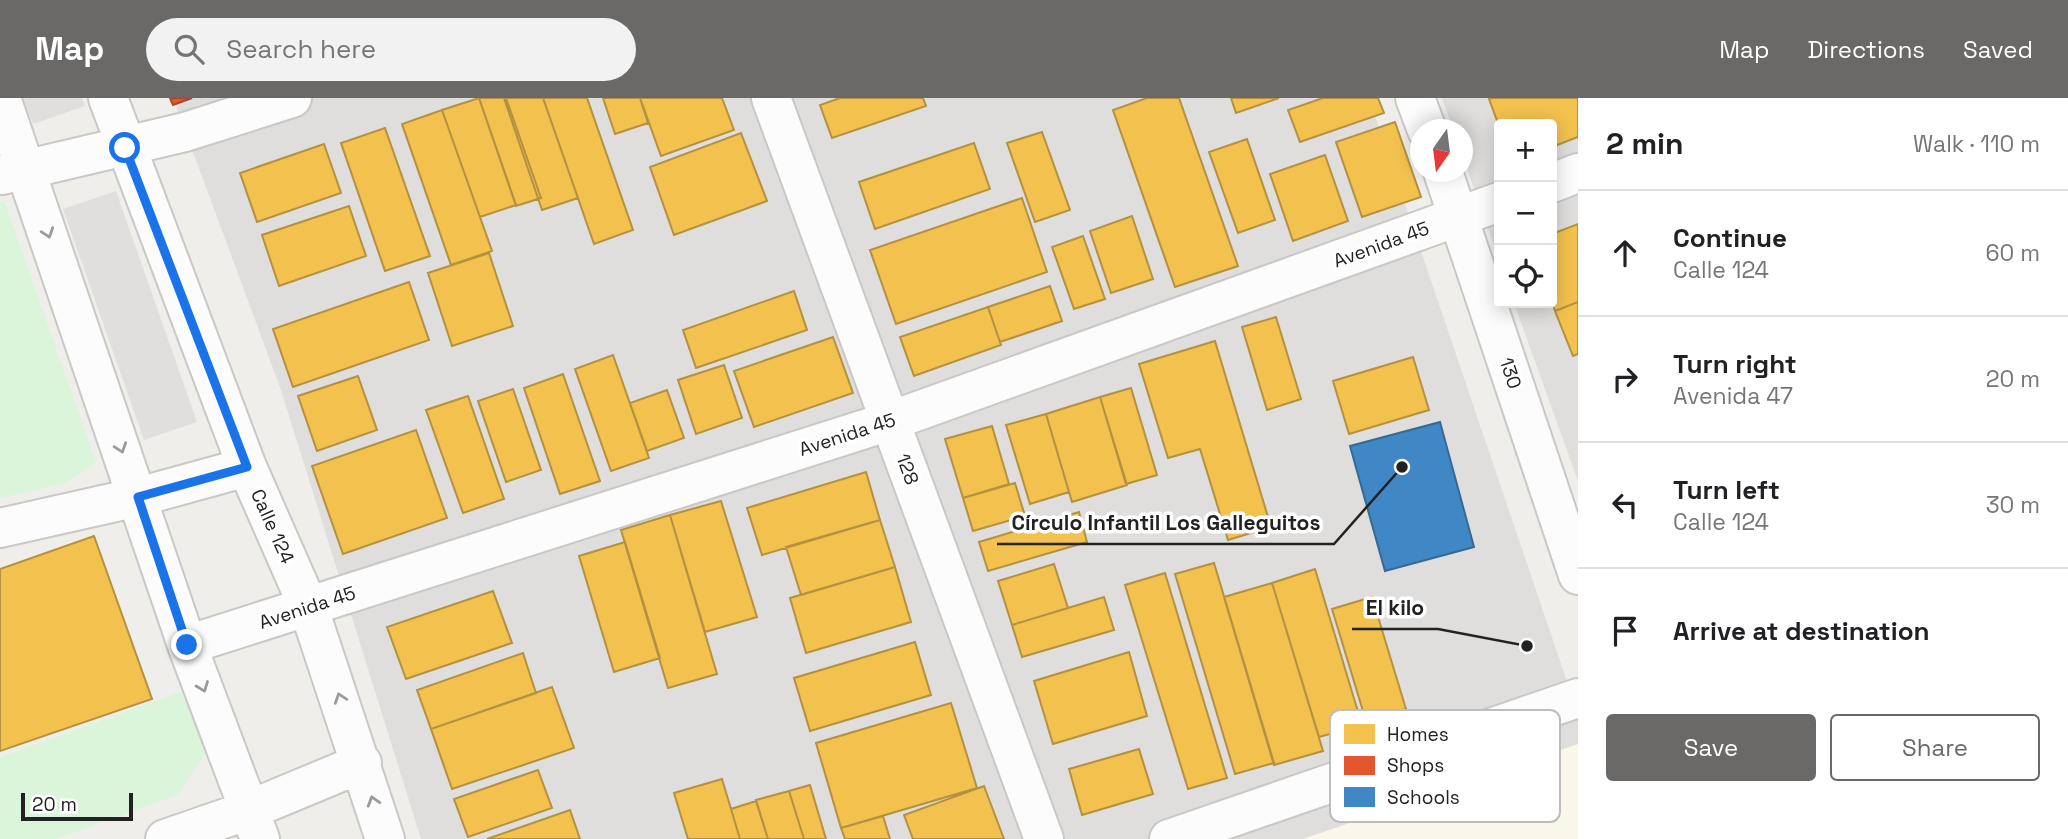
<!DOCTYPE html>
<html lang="en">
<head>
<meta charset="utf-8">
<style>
  :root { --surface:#fff; --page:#f2f2f2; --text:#202124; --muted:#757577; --line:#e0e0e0; --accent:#6a6968 }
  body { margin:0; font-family:"Space Grotesk",sans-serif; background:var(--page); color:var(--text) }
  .controls { position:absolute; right:21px; top:21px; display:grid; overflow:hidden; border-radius:7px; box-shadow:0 4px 18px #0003 }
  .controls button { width:63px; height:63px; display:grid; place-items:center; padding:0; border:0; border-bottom:2px solid var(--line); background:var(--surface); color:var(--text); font:35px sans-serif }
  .compass { position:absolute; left:1410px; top:21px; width:63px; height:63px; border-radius:50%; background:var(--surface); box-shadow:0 4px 18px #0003; rotate:194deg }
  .scale { position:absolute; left:21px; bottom:18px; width:112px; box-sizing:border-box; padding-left:7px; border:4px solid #222; border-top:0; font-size:19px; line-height:24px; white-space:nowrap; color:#222; -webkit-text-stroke:5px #fff; paint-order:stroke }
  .stop { position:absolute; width:21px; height:21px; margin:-16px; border:5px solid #1a73e8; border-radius:50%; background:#fff }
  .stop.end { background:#1a73e8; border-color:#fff; box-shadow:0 2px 7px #0008 }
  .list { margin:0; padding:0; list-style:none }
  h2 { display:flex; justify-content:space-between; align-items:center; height:91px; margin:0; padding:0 28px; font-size:30px }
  h2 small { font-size:23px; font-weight:400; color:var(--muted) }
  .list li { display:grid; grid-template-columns:46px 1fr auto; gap:21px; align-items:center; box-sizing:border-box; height:126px; padding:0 28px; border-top:2px solid var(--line) }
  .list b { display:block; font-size:26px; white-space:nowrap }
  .list p { margin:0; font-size:23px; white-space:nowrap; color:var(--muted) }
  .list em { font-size:23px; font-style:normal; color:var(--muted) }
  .actions { display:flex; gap:14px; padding:21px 28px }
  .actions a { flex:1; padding:16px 0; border:2px solid var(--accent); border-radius:7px; text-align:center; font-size:24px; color:var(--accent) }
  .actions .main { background:var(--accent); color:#fff }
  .icon { flex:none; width:38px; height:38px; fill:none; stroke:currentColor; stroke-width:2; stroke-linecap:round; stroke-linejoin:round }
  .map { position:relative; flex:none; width:1578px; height:741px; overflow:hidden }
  header { display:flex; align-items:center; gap:42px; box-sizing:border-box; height:98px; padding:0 35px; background:var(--accent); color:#fff }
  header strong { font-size:33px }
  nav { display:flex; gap:38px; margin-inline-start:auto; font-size:24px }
  .search { width:490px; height:63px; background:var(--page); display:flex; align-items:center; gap:18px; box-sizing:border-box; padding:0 24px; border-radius:38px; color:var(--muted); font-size:26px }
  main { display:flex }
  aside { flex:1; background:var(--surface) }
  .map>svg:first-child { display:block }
  .residential { fill:#dfdedc }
  .education { fill:#f8f7e8 }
  .park { fill:#daf5da }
  .parking { fill:#e0dfde }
  .homes { fill:#f2c14e; stroke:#b49141; stroke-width:2 }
  .shops { fill:#e4572e; stroke:#aa472a; stroke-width:2 }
  .schools { fill:#3f88c5; stroke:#366994; stroke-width:2 }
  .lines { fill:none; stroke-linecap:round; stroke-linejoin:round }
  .minor-casing { stroke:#c9c8c7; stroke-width:42 }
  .minor { stroke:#fdfcfc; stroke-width:38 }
  .oneway { stroke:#9a9a9a }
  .route { stroke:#1a73e8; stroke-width:9 }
  .labels { text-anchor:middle; stroke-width:7; stroke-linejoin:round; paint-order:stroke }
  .street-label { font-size:19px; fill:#222; stroke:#fff }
  .key { fill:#fff; stroke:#bdbdbd; stroke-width:2 }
  .key-label { font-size:19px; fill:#222 }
  .leader { fill:none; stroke:#222; stroke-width:2.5 }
  .callout-dot { fill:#222; stroke:#fff; stroke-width:2.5 }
  .callout-label { font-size:21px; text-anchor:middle; font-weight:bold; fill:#222; stroke:#fff; stroke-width:7; stroke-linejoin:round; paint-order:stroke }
</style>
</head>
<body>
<header>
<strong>Map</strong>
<div class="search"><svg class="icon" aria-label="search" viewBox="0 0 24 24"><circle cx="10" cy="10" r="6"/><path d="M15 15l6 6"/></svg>Search here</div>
<nav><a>Map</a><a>Directions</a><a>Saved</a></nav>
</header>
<main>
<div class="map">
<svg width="1578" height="741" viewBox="0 0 1578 741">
  <rect width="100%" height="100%" fill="#f0eeeb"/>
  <!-- residential -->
  <path class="residential" d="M173 0H1369L1578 616V741H421L281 292Z
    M1442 0H1578V383L1514 205H1552V26H1499V162L1463 59 1462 32 1453 31Z"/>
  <!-- education -->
  <path class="education" d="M1578 646V741H1303Z"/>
  <!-- park -->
  <path class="park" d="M0 103 5 105 96 364 66 385 0 400Z
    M186 592 205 656 177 697 56 741H0V659Z"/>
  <!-- parking -->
  <path class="parking" d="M23 0H82L85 8 33 26Z
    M116 93 197 324 144 342 63 111Z"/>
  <!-- homes -->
  <path class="homes" d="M479 0H506L541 100 516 108Z
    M479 0 516 107 480 119 442 12Z
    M504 0H543L578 100 542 112Z
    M543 0H587L633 132 594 146Z
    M603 0H640L648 25 615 36Z
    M640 0H722L734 32 661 58Z
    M840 0H923L926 8 832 40 820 7Z
    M1147 0H1179L1238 168 1175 189 1113 12Z
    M1231 0H1279L1236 15Z
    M1323 0H1378L1384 15 1300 44 1288 12Z
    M1493 0H1578V39L1552 49V26L1499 28 1489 1Z
    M442 12 492 153 451 167 402 26Z
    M1395 24 1421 99 1362 119 1336 44Z
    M385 30 430 158 385 173 341 45Z
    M1042 34 1070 112 1035 124 1007 45Z
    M741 35 767 103 674 137 650 69Z
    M1247 41 1275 122 1238 135 1209 54Z
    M974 45 990 91 875 131 859 84Z
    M324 46 341 95 257 124 240 75Z
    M1325 57 1348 123 1293 143 1270 76Z
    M1022 100 1047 174 896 226 870 152Z
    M349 108 366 158 279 188 262 137Z
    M1132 118 1153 181 1111 195 1090 133Z
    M1578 126V204L1555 213 1552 204V136Z
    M1083 138 1105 201 1074 211 1052 149Z
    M489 155 513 228 452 248 428 175Z
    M409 184 429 242 293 289 273 231Z
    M1050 188 1062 223 1000 244 988 209Z
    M794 193 807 232 696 270 683 232Z
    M1578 204V256L1573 258 1555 213Z
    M988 209 1001 247 914 278 900 239Z
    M1276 219 1301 301 1267 312 1242 229Z
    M833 239 853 295 754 329 734 273Z
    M1215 243 1271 429 1228 442 1200 351 1168 360 1139 266Z
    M613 257 649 360 611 373 575 271Z
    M1413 259 1429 312 1349 336 1333 283Z
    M724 267 742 320 696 336 678 282Z
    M563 276 600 383 560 396 524 290Z
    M358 278 377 332 317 353 298 298Z
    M1131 290 1157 377 1126 386 1100 299Z
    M513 291 541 372 506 384 478 303Z
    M667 292 684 340 647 353 630 305Z
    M468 298 504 401 463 415 426 312Z
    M1100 299 1127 387 1072 404 1046 316Z
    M1046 316 1069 394 1030 406 1006 327Z
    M992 328 1009 386 963 400 945 341Z
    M416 332 447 420 343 456 312 368Z
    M866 374 880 422 762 457 747 410Z
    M1015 385 1025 418 973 433 963 400Z
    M721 403 757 519 705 534 670 417Z
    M1079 414 1087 444 988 473 979 444Z
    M670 417 717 576 668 590 621 432Z
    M880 422 895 469 801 497 786 449Z
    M94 438 152 601 0 653V471Z
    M625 444 660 560 614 574 579 458Z
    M1214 465 1274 665 1235 676 1175 476Z
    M1054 466 1068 510 1012 527 998 483Z
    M895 469 911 524 806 555 790 500Z
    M1315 471 1362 627 1319 639 1272 485Z
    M1165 475 1227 680 1188 691 1125 487Z
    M1272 485 1323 653 1274 667 1224 499Z
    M493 493 512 545 406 581 387 529Z
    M1104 499 1114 532 1022 559 1012 527Z
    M1372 499 1406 611 1366 623 1332 511Z
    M915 544 931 597 810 633 794 580Z
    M1129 554 1147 618 1053 646 1034 583Z
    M523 555 536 595 431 631 417 592Z
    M552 589 574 650 452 691 431 631Z
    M951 605 977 690 841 730 816 645Z
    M1139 651 1153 696 1082 717 1069 671Z
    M538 672 552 710 468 739 454 701Z
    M722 681 740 741H688L674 695Z
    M810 687 826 741H804L789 693Z
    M984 688 1004 741H913L904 717Z
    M789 693 804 741H768L756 702Z
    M756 703 768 741H740L731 711Z
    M570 712 580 741H487Z
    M883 718 890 741H845L841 730Z"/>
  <!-- shops -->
  <path class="shops" d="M170 0H192L173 7Z"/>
  <!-- schools -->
  <path class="schools" d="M1440 324 1474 449 1385 473 1350 348Z"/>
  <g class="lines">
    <defs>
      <path id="minor" d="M1 0 187 547 260 741
        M108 0 247 369 308 508 385 741
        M771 0 1044 741
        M1415 0 1427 32
        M1443 74 1578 477
        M2 77 185 34 292 0
        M1552 85 1578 75
        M0 430 138 399 247 369
        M187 547 890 323 1499 104
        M165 741 249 712 362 665
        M1169 741 1578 600"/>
    </defs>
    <!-- minor casing -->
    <use href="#minor" class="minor-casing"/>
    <!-- minor -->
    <use href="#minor" class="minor"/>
  </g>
  <!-- one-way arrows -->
  <defs><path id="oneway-chevron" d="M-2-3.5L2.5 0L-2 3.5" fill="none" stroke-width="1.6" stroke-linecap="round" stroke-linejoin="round" transform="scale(1.75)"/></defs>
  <g class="oneway">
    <use href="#oneway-chevron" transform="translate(48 135) rotate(71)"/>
    <use href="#oneway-chevron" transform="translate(121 350) rotate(71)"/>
    <use href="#oneway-chevron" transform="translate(203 589) rotate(69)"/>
    <use href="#oneway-chevron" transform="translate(340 600) rotate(-109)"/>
    <use href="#oneway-chevron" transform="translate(373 703) rotate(-107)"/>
  </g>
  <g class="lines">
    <!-- route -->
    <path class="route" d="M125 50 247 369 138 399 187 547"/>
  </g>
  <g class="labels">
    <!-- street labels -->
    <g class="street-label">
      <text transform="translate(1381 146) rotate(-20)" y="7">Avenida 45</text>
      <text transform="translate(1511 275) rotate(72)" y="7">130</text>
      <text transform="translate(847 336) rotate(-18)" y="7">Avenida 45</text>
      <text transform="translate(908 371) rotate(70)" y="7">128</text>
      <text transform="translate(273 428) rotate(66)" y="7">Calle 124</text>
      <text transform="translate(307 509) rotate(-18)" y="7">Avenida 45</text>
    </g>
  </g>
  <!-- legend -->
  <rect x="1330" y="612" width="230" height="112" rx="10" class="key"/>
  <rect x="1344" y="626" width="31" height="20" fill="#f2c14e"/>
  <rect x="1344" y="658" width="31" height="19" fill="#e4572e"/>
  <rect x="1344" y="689" width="31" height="20" fill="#3f88c5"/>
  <g class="key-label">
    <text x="1387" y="643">Homes</text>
    <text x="1387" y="674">Shops</text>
    <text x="1387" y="706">Schools</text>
  </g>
  <!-- callouts -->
  <path class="leader" d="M1402 369L1334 446H997M1527 548L1438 531H1352"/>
  <g class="callout-dot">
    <circle cx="1402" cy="369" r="7"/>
    <circle cx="1527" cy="548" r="7"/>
  </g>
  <g class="callout-label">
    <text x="1166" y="432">Círculo Infantil Los Galleguitos</text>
    <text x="1395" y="517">El kilo</text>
  </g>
</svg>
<div class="controls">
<button>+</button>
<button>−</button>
<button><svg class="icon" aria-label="locate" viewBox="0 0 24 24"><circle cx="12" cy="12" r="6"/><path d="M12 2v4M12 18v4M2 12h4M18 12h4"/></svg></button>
</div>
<svg class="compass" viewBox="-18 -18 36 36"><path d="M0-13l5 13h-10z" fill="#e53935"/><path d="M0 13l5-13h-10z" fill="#757577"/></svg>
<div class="scale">20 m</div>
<div class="stop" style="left:125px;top:50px"></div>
<div class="stop end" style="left:187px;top:547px"></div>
</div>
<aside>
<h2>2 min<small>Walk · 110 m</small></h2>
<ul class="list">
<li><svg class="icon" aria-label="ahead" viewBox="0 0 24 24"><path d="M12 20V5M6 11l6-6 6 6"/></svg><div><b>Continue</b><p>Calle 124</p></div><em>60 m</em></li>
<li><svg class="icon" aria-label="right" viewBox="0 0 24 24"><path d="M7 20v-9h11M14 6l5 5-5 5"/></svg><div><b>Turn right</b><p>Avenida 47</p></div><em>20 m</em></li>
<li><svg class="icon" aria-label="left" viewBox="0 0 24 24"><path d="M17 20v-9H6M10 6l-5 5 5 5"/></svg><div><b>Turn left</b><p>Calle 124</p></div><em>30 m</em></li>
<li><svg class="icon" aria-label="arrive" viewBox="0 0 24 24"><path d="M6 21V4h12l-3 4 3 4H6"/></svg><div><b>Arrive at destination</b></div></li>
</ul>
<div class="actions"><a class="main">Save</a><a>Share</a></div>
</aside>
</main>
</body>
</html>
